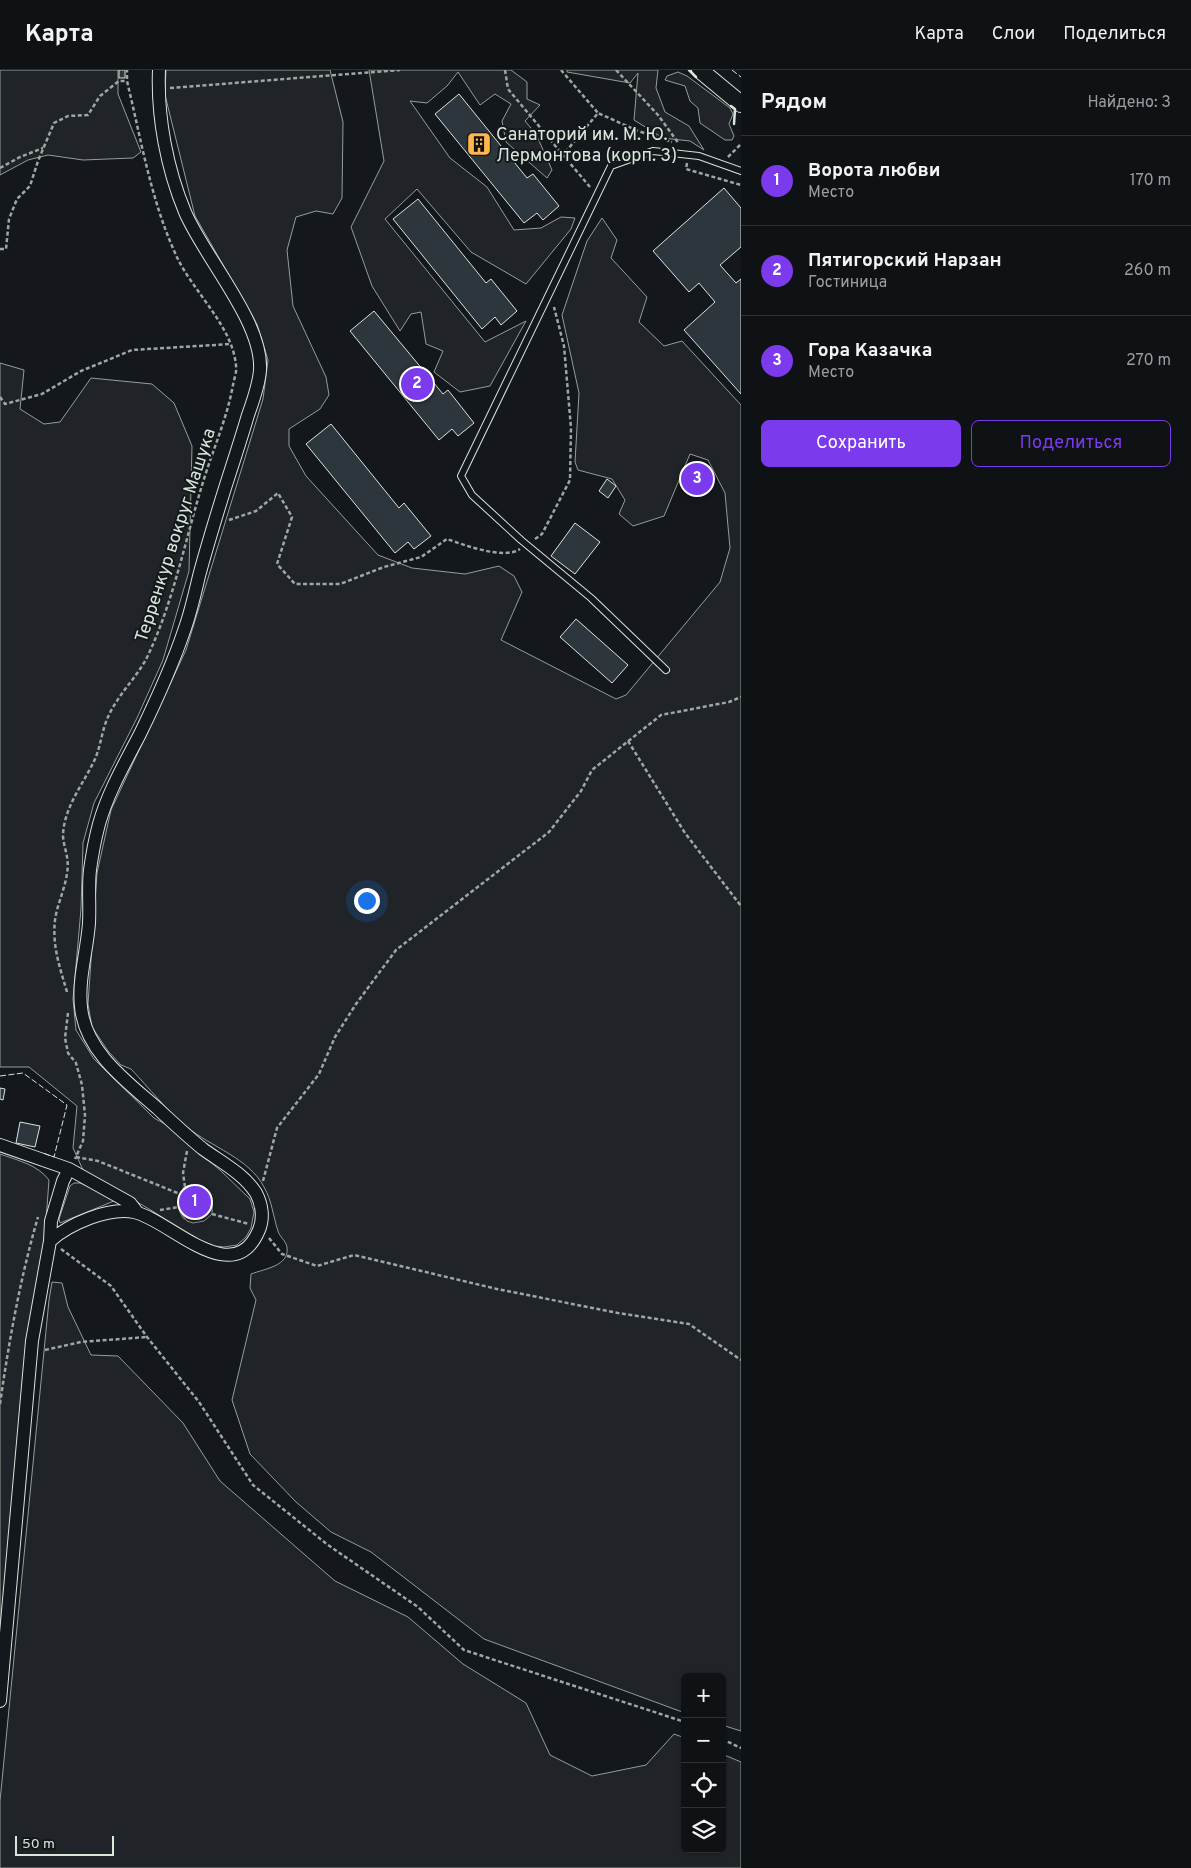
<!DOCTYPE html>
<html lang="ru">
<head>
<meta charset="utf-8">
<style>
  :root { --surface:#0f1215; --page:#181b1e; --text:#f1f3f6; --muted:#9b9ea0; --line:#2f3234; --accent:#7c3aed }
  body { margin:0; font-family:Overpass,sans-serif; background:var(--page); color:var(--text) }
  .controls { position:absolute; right:15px; bottom:15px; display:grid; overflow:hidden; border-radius:8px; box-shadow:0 1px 4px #0004 }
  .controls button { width:45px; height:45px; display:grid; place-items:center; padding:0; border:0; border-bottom:1px solid var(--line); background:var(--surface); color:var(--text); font:25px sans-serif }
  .scale { position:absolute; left:15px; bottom:12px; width:99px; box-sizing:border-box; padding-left:5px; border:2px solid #d8e6dc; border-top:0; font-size:14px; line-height:18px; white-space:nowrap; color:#d8e6dc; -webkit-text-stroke:4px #14181c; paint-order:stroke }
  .you { position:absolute; left:366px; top:830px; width:18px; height:18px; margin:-12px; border:4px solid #fff; border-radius:50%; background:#1a73e8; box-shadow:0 0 0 8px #1a73e833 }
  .badge { display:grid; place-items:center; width:32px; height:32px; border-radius:50%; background:var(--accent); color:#fff; font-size:16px; font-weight:700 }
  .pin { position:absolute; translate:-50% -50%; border:2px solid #fff; box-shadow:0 1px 5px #0006 }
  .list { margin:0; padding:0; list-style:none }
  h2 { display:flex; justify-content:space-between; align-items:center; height:65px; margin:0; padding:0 20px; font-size:21px }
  h2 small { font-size:16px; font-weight:400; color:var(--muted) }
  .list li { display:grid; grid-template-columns:32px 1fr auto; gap:15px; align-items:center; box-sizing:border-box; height:90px; padding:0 20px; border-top:1px solid var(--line) }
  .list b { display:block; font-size:19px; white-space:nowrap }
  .list p { margin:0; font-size:16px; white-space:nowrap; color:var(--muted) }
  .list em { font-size:16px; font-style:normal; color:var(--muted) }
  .actions { display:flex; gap:10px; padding:15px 20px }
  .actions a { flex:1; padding:11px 0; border:1px solid var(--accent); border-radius:8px; text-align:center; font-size:18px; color:var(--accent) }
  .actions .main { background:var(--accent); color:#fff }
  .icon { flex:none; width:28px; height:28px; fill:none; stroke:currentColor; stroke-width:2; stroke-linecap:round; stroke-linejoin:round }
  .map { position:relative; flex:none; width:741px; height:1798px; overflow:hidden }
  header { display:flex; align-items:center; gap:30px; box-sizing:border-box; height:70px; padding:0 25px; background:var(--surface); border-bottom:1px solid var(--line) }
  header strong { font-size:24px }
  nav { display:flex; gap:28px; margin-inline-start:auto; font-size:18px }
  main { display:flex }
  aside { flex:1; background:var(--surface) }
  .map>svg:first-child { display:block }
  .green { fill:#202428; stroke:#939e99; fill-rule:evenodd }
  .parking { fill:#24282b; stroke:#939e99 }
  .building { fill:#2c363c; stroke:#d8e6dc }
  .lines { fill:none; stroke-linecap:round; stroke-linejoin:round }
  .lane-casing { stroke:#d8e6dc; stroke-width:8 }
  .street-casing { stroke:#d8e6dc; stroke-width:14 }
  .secondary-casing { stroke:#d8e6dc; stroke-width:18 }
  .path { stroke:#9da8a2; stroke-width:2.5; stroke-dasharray:4 2.5; stroke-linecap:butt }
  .lane { stroke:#14181c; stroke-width:6 }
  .street { stroke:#14181c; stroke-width:12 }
  .secondary { stroke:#14181c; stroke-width:16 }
  .fence { stroke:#d8e6dc; stroke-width:1; stroke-dasharray:6 2.5; stroke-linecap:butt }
  .wall { stroke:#d8e6dc; stroke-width:2.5 }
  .labels { text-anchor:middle; stroke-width:4; stroke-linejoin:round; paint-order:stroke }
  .poi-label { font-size:18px; fill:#d8e6dc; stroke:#14181c; text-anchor:start }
  .street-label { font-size:18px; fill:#d8e6dc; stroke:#14181c }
</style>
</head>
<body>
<header>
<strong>Карта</strong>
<nav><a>Карта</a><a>Слои</a><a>Поделиться</a></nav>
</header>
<main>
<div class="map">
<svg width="741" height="1798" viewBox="0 0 741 1798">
  <rect width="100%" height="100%" fill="#14181c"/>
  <!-- green -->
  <path class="green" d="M0 0H118V24L141 82 133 88 83 90 48 85 28 90 0 105Z
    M166 0H330L343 52 342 128 333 144 316 141 296 147 287 180 293 236 326 307 329 325 320 339 289 359V376L306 406 378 485 412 498 465 504 499 496 514 506 522 522 501 570 616 629 626 625 720 512 730 478 725 423 708 390 690 384 664 446 633 456 619 444 625 430 612 409 578 400 575 392 579 323 562 245 587 171 602 148 617 170 611 188 647 227 639 252 664 276 682 271 741 335V1661L722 1655V1607H685V1643L484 1569 371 1482 331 1462 296 1432 250 1384 232 1330 256 1230 250 1218 251 1204C264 1199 290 1196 287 1177 286 1171 279 1166 278 1161 273 1146 272 1131 264 1117 249 1088 211 1077 187 1057 167 1041 149 1018 131 999L121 995 108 981 92 957 88 934 97 803 111 740 186 580 263 329 268 290 257 254 195 146 165 25Z
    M369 0H511L527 12V29L540 35 525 51 536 64 552 100 547 108 506 72 502 51 511 34 495 24 480 35 458 2 447 16 427 33 410 31 450 88 487 117 514 160 541 158 561 147 575 148 571 159 526 214 471 182 417 119 385 149 485 272 526 251 490 316 460 322 434 302 443 281 426 274 421 242 411 244 400 261 372 216 351 157 384 91Z
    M567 0H658L656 18 665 42 689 56 704 80 690 71 663 68 634 50 638 3 630 13 567 2Z
    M678 2 687 6 730 38 733 44 729 54 734 66 732 70H725L700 53 698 38 690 31 685 16 665 10 667 6Z
    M0 293 24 300 20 339 44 354 60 352 91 308 152 314 174 333 192 376 189 501 163 590 137 648 94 733 83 773 81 839 73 929 76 960 94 989 154 1048 165 1054 221 1101 250 1129 254 1142 251 1158 246 1167 237 1175 224 1177 215 1176 190 1166 154 1142 83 1100 73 1078 77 1036 29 997H0ZM184 1118 212 1130V1142L184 1149C176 1139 178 1128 184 1118Z
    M0 1084C17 1090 38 1095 49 1110L45 1164 0 1566Z
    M74 1113H80L112 1126 114 1128V1131L60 1153 59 1149 70 1116Z
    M52 1212 62 1213 68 1237 91 1285 118 1286 183 1353 220 1411 335 1511 408 1547 463 1594 526 1633 550 1685 592 1706 646 1695 674 1664 685 1668V1779H722V1684L741 1692V1798H0V1731L49 1230Z"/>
  <!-- parking -->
  <path class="parking" d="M191 1115 205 1122 212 1130V1144L204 1151 193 1153 187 1151 180 1142 178 1131 180 1124 184 1117Z"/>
  <!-- building -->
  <path class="building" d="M119 0H125V8H119Z
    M459 24 527 108 533 104 559 136 543 150 537 143 524 153 435 44Z
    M724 118 741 138V177L720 195 736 213 741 209V324L684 260 715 232 699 213 689 222 653 181Z
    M418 129 486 213 491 209 517 241 501 255 495 247 482 259 393 149Z
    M374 241 443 324 448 320 474 353 458 366 452 359 439 370 350 261Z
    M331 354 399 438 404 433 431 466 414 479 408 472 395 483 306 374Z
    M607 409 616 416 608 428 599 421Z
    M575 453 600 472 575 504 551 486Z
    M576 549 628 595 612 613 560 567Z
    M0 1018 5 1019 3 1030 0 1029Z
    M20 1052 40 1056 35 1077 16 1073Z"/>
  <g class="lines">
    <defs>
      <path id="lane" d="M666 600 591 528 521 470 472 425 461 406 611 96 653 81 699 86 741 101"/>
      <path id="street" d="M0 1075 69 1099 130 1133 137 1142
        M50 1171C69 1154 108 1137 134 1142 169 1149 233 1222 259 1160 264 1148 262 1134 256 1123 244 1104 221 1092 203 1079 187 1066 172 1052 157 1038 126 1011 85 981 81 937 78 909 87 881 89 853 90 835 88 817 90 800 92 785 95 769 99 754 108 722 125 693 140 664 157 629 173 594 185 558 191 541 195 523 199 506 207 476 216 447 225 418 233 393 241 369 248 345 253 331 259 315 260 300 263 252 204 187 185 142 167 99 157 47 159 0
        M0 1631 32 1271 50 1171 51 1151 63 1111 69 1099"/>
      <path id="secondary" d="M700 0 741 34"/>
    </defs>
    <!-- lane casing -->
    <use href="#lane" class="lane-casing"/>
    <!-- street casing -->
    <use href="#street" class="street-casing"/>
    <!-- secondary casing -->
    <use href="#secondary" class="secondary-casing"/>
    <!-- path -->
    <path class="path" d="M505 0 508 19 563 85
      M561 0 598 43
      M616 0 658 45 679 74
      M170 18 400 0
      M728 87 741 74
      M687 93 686 99 741 115
      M0 98 20 87 43 78
      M590 117 563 85 598 43 638 61 672 72
      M0 179H6L9 149 17 129 30 116 38 91 54 53 68 46 88 45 100 26 119 11H127
      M0 327 5 334 42 324 81 301 132 280 231 274
      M229 450 256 441 278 423 292 447 277 494 295 514H340L384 497 421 487 447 469C464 475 504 490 520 479
      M535 469 542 464 570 410 571 358 564 276 554 237
      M628 671 685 763 741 836
      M67 922C60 898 52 876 55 850 57 835 65 819 67 803 70 787 63 777 63 765 64 737 84 713 95 689 101 675 102 660 108 647 119 622 140 605 150 581 175 526 186 466 204 409 214 377 227 348 233 315 234 309 237 302 236 296 233 256 192 221 176 185 151 131 141 69 127 11V0
      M68 943 65 968 68 983 76 993 82 1015 85 1045 83 1071 75 1089
      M76 1087 98 1091 180 1124
      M263 1111 277 1058 319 1004 335 967 356 934 396 880 549 762 581 721 592 700 661 645 729 632 741 627
      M185 1117 183 1103 187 1081
      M160 1140 179 1137
      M212 1144 249 1154
      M269 1168 282 1184 317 1196 354 1185 497 1219 618 1243 689 1254 741 1290
      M61 1179 111 1216 147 1267 199 1332 253 1415 328 1475 418 1537 464 1580 685 1652
      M45 1280 81 1272 147 1267
      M0 1334C9 1271 20 1209 38 1147
      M722 1669 741 1678"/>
    <!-- lane -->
    <use href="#lane" class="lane"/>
    <!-- street -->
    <use href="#street" class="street"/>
    <!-- secondary -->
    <use href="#secondary" class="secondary"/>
    <!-- fence -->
    <path class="fence" d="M732 0 741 7
      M0 1006 23 1003 67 1035 54 1087 43 1083"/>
    <!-- wall -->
    <path class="wall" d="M689 0 696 7
      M731 36 735 39 734 54"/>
  </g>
  <!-- icons -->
  <defs>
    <symbol id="building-square" viewBox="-11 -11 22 22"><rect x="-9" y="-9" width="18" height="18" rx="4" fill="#ffb74d" stroke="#14181c"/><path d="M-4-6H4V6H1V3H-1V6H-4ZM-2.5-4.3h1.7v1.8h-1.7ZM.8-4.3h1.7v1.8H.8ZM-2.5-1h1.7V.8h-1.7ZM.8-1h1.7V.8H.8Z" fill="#111"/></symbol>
  </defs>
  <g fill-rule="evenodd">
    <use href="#building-square" x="465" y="60" width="28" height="28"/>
  </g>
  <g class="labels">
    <!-- poi labels -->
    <g class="poi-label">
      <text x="496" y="70">Санаторий им. М. Ю.<tspan x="496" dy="21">Лермонтова (корп. 3)</tspan></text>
    </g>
    <!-- street labels -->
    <g class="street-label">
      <text transform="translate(175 465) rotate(-72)" y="6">Терренкур вокруг Машука</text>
    </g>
  </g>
</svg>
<div class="controls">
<button>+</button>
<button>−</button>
<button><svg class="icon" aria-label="locate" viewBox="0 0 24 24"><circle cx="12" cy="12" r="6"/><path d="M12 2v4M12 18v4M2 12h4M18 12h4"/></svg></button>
<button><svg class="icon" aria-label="layers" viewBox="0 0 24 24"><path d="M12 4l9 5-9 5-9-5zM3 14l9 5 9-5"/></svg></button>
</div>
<div class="scale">50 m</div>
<div class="you"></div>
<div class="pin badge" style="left:195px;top:1132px">1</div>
<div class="pin badge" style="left:417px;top:314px">2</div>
<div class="pin badge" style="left:697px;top:409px">3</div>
</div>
<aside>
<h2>Рядом<small>Найдено: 3</small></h2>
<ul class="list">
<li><span class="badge">1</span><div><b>Ворота любви</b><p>Место</p></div><em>170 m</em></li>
<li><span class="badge">2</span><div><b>Пятигорский Нарзан</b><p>Гостиница</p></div><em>260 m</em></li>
<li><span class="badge">3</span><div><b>Гора Казачка</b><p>Место</p></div><em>270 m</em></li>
</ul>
<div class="actions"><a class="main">Сохранить</a><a>Поделиться</a></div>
</aside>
</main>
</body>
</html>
